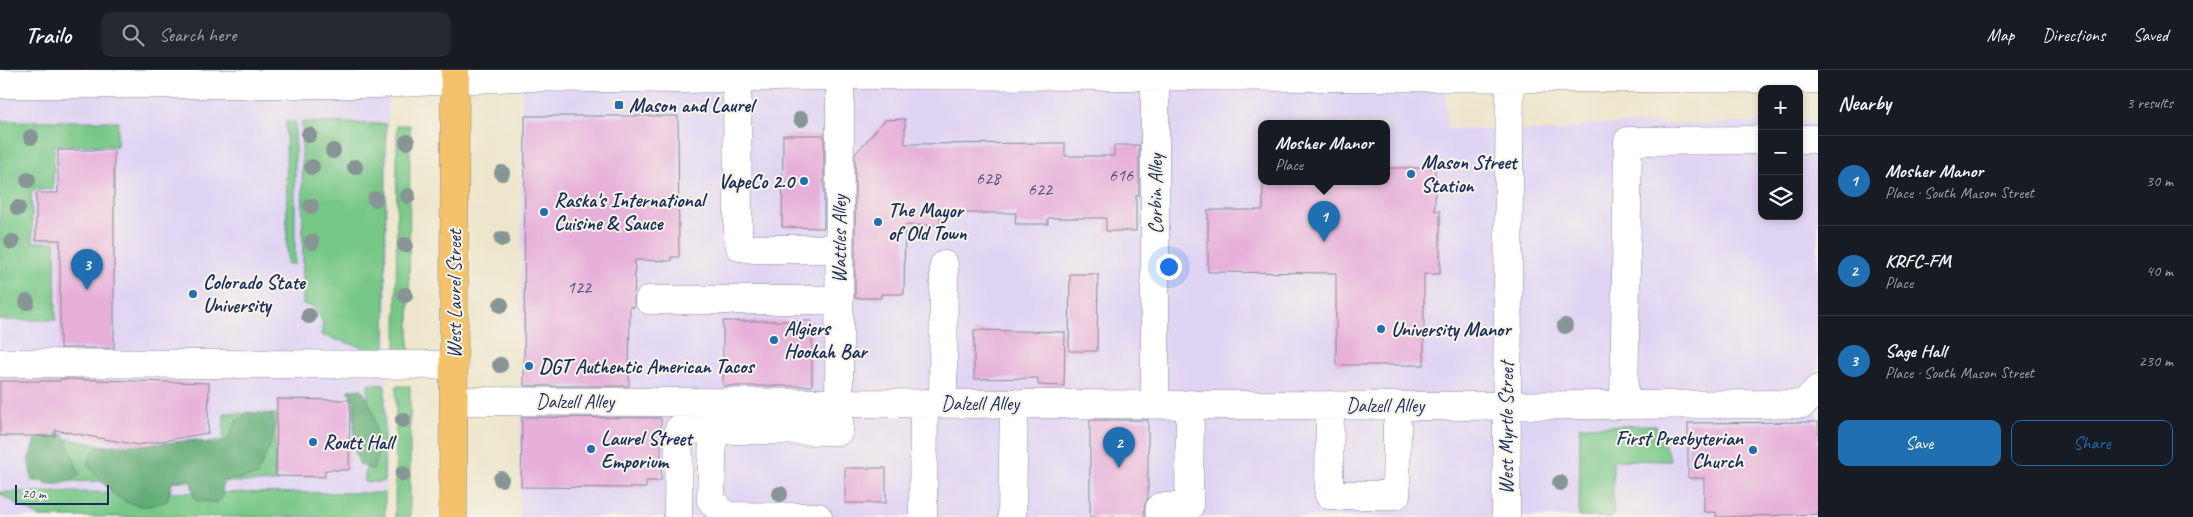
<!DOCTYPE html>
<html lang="en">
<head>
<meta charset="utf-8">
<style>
  :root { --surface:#171b24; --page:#242831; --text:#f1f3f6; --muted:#9ea1a6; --line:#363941; --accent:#1f6fb2 }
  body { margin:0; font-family:Caveat,sans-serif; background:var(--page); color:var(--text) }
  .controls { position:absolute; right:15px; top:15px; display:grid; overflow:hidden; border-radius:10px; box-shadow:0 2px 8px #0003 }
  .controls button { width:45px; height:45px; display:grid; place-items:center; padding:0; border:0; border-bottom:1px solid var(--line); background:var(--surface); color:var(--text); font:25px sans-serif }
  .scale { position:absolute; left:15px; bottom:12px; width:94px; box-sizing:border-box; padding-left:5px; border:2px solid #1b2f5e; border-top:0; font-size:14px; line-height:18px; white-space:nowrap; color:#1b2f5e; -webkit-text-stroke:4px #f7f3e8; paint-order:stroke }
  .you { position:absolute; left:1168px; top:196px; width:18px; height:18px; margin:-12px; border:4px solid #fff; border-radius:50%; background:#1a73e8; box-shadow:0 0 0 8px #1a73e833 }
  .badge { display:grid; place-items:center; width:32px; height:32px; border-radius:50%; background:var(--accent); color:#fff; font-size:16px; font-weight:700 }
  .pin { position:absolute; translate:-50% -41px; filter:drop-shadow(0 1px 2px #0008) }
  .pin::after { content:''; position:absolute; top:26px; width:18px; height:15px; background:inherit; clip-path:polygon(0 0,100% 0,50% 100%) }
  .popup { position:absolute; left:1258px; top:50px; width:132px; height:65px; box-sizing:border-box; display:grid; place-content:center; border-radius:10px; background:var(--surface); filter:drop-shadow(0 1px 4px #0005); font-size:16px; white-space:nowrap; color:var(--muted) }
  .popup b { font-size:19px; color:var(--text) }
  .popup::after { content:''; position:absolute; left:50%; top:100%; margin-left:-10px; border:10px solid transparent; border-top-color:var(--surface) }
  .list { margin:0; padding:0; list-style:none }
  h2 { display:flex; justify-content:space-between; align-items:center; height:65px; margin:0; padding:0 20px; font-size:21px }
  h2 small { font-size:16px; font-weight:400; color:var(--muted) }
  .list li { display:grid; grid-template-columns:32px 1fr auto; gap:15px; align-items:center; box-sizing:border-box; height:90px; padding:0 20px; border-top:1px solid var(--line) }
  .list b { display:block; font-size:19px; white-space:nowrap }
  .list p { margin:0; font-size:16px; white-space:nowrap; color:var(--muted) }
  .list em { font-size:16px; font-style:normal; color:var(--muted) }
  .actions { display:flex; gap:10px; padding:15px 20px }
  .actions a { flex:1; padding:11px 0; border:1px solid var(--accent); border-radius:10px; text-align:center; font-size:18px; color:var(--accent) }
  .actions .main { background:var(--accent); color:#fff }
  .icon { flex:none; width:28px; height:28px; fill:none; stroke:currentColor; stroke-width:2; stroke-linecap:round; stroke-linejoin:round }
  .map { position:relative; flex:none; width:1818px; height:447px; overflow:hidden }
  header { display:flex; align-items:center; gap:30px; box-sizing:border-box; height:70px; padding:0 25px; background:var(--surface); border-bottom:1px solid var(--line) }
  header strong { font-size:24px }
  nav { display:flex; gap:28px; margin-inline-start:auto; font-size:18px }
  .search { width:350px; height:45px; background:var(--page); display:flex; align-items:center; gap:12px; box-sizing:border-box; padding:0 18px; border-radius:10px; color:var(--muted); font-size:19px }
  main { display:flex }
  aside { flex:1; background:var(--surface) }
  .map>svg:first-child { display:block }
  .built { fill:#e0d4f4; fill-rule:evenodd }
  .green { fill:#77c787; stroke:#497b72 }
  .forest { fill:#61ac74; stroke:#3e6e69 }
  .building { fill:#e7b0da }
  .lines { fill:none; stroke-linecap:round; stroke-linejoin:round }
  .minor-casing { stroke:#848a95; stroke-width:29 }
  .major-casing { stroke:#848a95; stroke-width:29 }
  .minor { stroke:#fff; stroke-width:28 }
  .major { stroke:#f3c26a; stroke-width:28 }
  .tree { fill:#879695 }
  .poi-dot { fill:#1f6fb2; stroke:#f7f3e8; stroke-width:2 }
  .labels { text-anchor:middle; stroke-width:4; stroke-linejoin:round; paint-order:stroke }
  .number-label { font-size:18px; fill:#4e4f7d }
  .poi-label { font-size:20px; font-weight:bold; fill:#1b2f5e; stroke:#f7f3e8; text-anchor:start }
  .street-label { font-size:20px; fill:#1b2f5e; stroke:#f7f3e8 }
</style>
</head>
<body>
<header>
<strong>Trailo</strong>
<div class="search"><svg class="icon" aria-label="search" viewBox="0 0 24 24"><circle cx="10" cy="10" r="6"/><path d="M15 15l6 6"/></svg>Search here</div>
<nav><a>Map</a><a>Directions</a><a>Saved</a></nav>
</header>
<main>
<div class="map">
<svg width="1818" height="447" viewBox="0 0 1818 447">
  <rect width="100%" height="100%" fill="#f7f3e8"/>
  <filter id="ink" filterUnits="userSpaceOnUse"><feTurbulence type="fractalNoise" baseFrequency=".02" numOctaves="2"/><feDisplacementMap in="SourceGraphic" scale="10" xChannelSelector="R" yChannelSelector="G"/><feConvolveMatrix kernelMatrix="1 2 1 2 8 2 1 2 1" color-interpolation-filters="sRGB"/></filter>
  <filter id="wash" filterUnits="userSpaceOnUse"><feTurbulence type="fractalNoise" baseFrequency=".0096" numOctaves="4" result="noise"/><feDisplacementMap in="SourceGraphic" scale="20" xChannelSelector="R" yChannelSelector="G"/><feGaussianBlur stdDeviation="1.12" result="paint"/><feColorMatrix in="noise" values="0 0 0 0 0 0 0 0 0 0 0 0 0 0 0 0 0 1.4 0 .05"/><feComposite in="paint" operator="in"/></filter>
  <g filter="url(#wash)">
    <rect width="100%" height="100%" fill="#eee6cc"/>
    <!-- built -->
    <path class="built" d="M0 0H388L386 447H0Z
      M522 0H1446V59L1558 61 1593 54 1762 53V146H1799V52H1818V447H520ZM1262 53H1386V111H1262Z"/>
    <!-- green -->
    <path class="green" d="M0 51H118L117 76 54 75 53 119 31 121 33 172H55L56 250H0Z
      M286 52H295V194H287Z
      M302 52 386 54 385 284 321 265 323 252 314 237 303 234Z
      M397 55H410L409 286H396Z
      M368 314 385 315 384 412H364L367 392Z
      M396 316H410V447H395Z
      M224 343 276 344 275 412 31 411 34 370 70 369 149 385 223 370Z
      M1656 355 1671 391 1613 390V447H1579L1580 356Z
      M0 422 385 423V447H39L0 424Z"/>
    <!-- forest -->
    <path class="forest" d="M362 319 373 341 379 382 373 400 359 394 354 377V332L348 320Z
      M247 342 271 344C280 362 264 389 256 406L223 411 222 428 217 433 195 430 190 409 173 411 167 431C126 447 110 421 87 394L95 378 114 375H141L197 370 213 376 227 370 236 352Z
      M51 363 64 364 80 405C60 417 53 417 32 408L28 390 37 369Z"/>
    <g id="blocks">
      <!-- building -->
      <path class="building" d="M525 46H678L679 187H671V191L635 190 634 237H630L629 316H524Z
        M905 49V74L1065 73V86H1114V75H1139V125H1136V161H1106V148H1048V154H1015L1016 143H940V155H905L904 224H881V228H855V84L885 50Z
        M783 65H824V158L782 157Z
        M58 80H114V278H60V170H36V123H58Z
        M1386 98H1435V141H1440V204H1424V295H1336V203L1208 202V140H1263V111H1386Z
        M1070 204H1098L1097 281H1069Z
        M723 251H812V316H723Z
        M974 260 1065 262 1064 316 1038 315V308L974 309Z
        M60 309 209 313 208 363 138 375 55 360V366H0V311H60Z
        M277 329 350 330 349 400H325V407L276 406Z
        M522 347 661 348V411H646V418L521 417Z
        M1090 350H1148V427L1144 437V447H1090Z
        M1818 352V444L1716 447V442H1704V408H1688V353Z
        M845 398H886V433H845Z"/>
    </g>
  </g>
  <g filter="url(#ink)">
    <use href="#blocks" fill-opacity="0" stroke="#848a95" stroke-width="1"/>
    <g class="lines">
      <defs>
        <path id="minor" d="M1155 5V334
          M737 7 738 166 740 177 753 179H839
          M0 14H378L516 7 685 9 861 5 1818 9
          M1799 69H1818
          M649 230H839
          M0 293 454 295
          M454 331 1445 336 1803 334 1818 319
          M943 333 944 195
          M1330 335 1329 425H1396L1397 355
          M1624 335 1628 71 1762 70
          M678 447 679 359 713 360
          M818 447 725 446 711 430 713 360 839 361 840 6
          M923 447 924 333
          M1012 447 1014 333
          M1160 447V437H1189L1190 334
          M1506 447 1510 0"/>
        <path id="major" d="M453 447 455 0"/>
      </defs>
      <!-- minor casing -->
      <use href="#minor" class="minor-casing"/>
      <!-- major casing -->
      <use href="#major" class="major-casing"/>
      <!-- minor -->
      <use href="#minor" class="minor"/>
      <!-- major -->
      <use href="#major" class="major"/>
    </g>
    <!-- trees -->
    <g class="tree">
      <circle cx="801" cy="49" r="8"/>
      <circle cx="309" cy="65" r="8"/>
      <circle cx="31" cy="67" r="8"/>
      <circle cx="407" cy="72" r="8"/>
      <circle cx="333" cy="81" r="8"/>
      <circle cx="312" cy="97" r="8"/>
      <circle cx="355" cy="97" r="8"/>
      <circle cx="502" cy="103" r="8"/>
      <circle cx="28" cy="110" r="8"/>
      <circle cx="408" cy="126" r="8"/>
      <circle cx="375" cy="129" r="8"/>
      <circle cx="311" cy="136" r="8"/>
      <circle cx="18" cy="138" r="8"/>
      <circle cx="502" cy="169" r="8"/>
      <circle cx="12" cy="172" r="8"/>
      <circle cx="312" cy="172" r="8"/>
      <circle cx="405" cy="175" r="8"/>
      <circle cx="405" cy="225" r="8"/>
      <circle cx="27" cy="232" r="8"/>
      <circle cx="501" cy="235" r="8"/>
      <circle cx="309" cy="246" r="8"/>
      <circle cx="1565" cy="256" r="8"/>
      <circle cx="500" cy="295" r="8"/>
      <circle cx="403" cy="350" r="8"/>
      <circle cx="403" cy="404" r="8"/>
      <circle cx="501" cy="409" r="8"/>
      <circle cx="1560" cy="413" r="8"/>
      <circle cx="780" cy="424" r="8"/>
    </g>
  </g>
  <!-- markers -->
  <g class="poi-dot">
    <rect x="614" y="30" width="10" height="10" rx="2.5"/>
    <circle cx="1411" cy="104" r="5"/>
    <circle cx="804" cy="111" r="5"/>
    <circle cx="544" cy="142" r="5"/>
    <circle cx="878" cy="152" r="5"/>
    <circle cx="193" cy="224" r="5"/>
    <circle cx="1381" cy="259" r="5"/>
    <circle cx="774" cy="270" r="5"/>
    <circle cx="529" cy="296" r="5"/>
    <circle cx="313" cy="372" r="5"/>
    <circle cx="591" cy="379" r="5"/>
    <circle cx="1753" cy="380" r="5"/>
  </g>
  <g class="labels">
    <!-- number labels -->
    <g class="number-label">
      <text x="1121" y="111">616</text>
      <text x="988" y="114">628</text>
      <text x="1040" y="125">622</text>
      <text x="579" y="223">122</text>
    </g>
    <!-- poi labels -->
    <g class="poi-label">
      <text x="629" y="42">Mason and Laurel</text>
      <text x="1421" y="99">Mason Street<tspan x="1421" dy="23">Station</tspan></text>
      <text x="794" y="118" text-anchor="end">VapeCo 2.0</text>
      <text x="554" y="137">Raska's International<tspan x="554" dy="23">Cuisine &amp; Sauce</tspan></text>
      <text x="888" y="147">The Mayor<tspan x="888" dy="23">of Old Town</tspan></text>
      <text x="203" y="219">Colorado State<tspan x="203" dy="23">University</tspan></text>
      <text x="784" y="265">Algiers<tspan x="784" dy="23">Hookah Bar</tspan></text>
      <text x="1391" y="266">University Manor</text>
      <text x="539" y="303">DGT Authentic American Tacos</text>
      <text x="601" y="375">Laurel Street<tspan x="601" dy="23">Emporium</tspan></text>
      <text x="1743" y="375" text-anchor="end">First Presbyterian<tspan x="1743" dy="23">Church</tspan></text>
      <text x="323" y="379">Routt Hall</text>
    </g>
    <!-- street labels -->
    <g class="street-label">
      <text transform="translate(1155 124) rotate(-90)" y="7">Corbin Alley</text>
      <text transform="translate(839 169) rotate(-90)" y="7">Wattles Alley</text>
      <text transform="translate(454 224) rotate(-90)" y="7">West Laurel Street</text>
      <text x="575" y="338">Dalzell Alley</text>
      <text x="980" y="340">Dalzell Alley</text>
      <text x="1385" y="342">Dalzell Alley</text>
      <text transform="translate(1506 358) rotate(-90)" y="7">West Myrtle Street</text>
    </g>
  </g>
</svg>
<div class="controls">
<button>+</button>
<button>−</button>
<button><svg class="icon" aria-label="layers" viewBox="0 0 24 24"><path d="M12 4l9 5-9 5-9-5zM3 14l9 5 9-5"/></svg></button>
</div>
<div class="scale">20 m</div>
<div class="you"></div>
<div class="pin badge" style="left:1324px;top:172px">1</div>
<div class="popup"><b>Mosher Manor</b>Place</div>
<div class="pin badge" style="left:1119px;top:398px">2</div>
<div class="pin badge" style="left:87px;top:220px">3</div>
</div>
<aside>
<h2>Nearby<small>3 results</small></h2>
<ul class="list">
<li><span class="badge">1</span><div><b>Mosher Manor</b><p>Place · South Mason Street</p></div><em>30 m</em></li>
<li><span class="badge">2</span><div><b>KRFC-FM</b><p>Place</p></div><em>40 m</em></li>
<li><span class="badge">3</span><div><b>Sage Hall</b><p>Place · South Mason Street</p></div><em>230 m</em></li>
</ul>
<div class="actions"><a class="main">Save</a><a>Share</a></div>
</aside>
</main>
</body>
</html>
